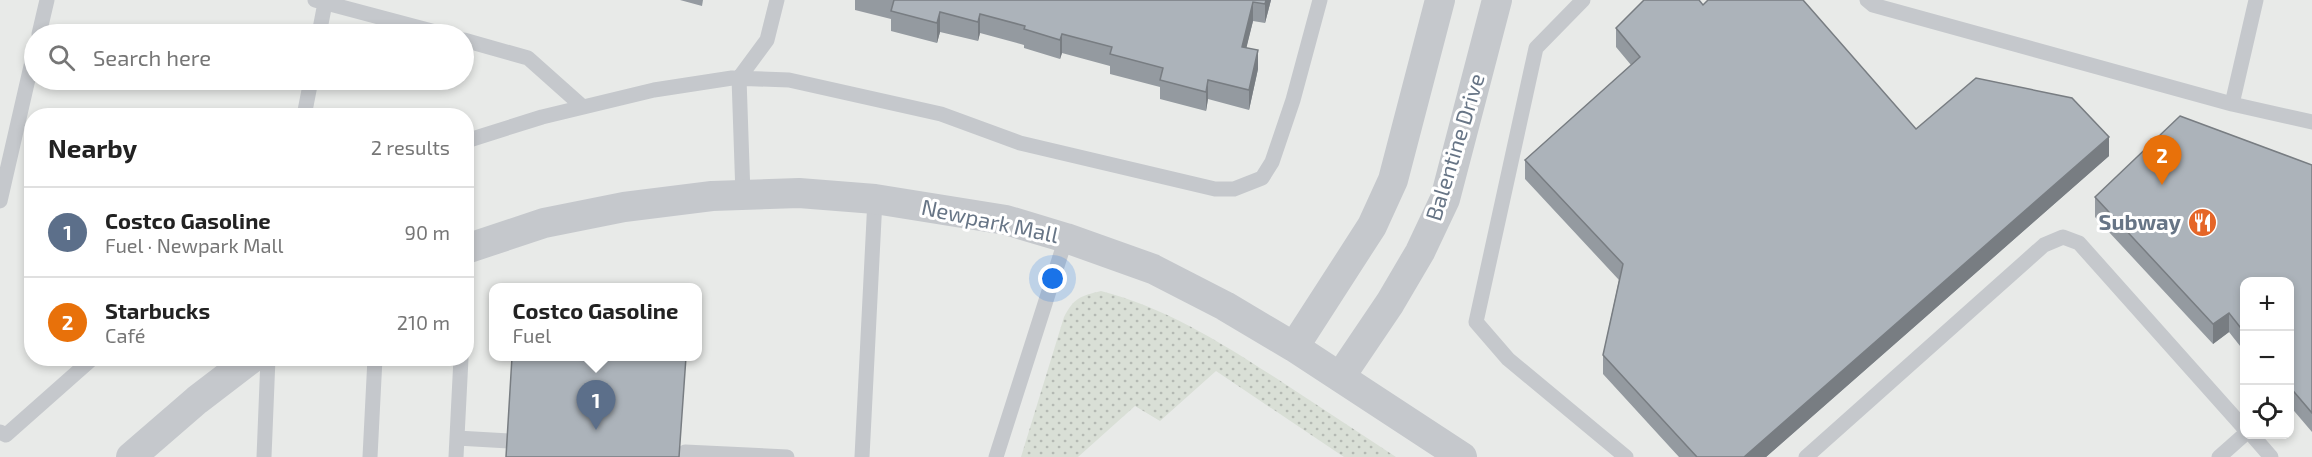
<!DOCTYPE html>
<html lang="en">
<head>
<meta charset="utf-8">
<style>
  :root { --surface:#fff; --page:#f2f2f2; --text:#222; --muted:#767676; --line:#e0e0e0; --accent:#111827 }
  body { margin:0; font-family:"Exo 2",sans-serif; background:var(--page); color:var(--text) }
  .controls { position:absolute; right:18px; bottom:18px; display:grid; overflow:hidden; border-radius:12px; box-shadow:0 3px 9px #0003 }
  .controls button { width:54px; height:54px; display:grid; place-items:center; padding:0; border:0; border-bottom:2px solid var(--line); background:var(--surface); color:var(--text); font:30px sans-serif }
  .you { position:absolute; left:1053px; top:279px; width:21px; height:21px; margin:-15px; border:4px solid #fff; border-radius:50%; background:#1a73e8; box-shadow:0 0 0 9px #1a73e833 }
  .badge { display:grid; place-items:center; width:39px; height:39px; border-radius:50%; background:var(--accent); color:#fff; font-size:20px; font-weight:700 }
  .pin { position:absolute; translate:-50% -50px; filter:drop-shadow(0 2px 3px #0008) }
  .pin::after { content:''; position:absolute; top:32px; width:21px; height:18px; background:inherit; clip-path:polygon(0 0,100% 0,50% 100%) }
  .popup { position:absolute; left:489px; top:283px; width:213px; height:78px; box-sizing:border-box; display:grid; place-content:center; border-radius:12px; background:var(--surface); filter:drop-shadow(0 2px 4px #0005); font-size:20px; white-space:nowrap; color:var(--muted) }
  .popup b { font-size:22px; color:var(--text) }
  .popup::after { content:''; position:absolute; left:50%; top:100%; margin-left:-12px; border:12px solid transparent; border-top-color:var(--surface) }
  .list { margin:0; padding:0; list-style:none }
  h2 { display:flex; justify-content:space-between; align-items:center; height:78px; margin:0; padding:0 24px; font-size:26px }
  h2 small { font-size:20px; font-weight:400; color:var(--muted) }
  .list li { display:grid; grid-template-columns:39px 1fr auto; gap:18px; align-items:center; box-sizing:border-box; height:90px; padding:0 24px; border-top:2px solid var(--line) }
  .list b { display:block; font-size:22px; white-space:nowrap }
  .list p { margin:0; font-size:20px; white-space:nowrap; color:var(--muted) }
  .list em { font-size:20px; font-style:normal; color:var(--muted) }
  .icon { flex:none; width:33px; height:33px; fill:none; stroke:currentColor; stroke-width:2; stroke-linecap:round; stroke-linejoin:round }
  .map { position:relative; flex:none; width:2312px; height:457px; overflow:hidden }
  .search { position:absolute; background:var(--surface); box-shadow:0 3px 9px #0003; left:24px; top:24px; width:450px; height:66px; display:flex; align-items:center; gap:15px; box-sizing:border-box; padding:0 21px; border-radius:33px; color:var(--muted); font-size:22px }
  .panel { position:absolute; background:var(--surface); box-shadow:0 3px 9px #0003; left:24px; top:108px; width:450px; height:258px; border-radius:24px }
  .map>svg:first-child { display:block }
  .built { fill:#e8eae8; fill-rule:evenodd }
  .grass { fill:url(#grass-dots) }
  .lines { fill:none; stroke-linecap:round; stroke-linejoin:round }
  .service { stroke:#c5c8cc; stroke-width:15 }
  .minor { stroke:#c5c8cc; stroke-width:30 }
  .wall { fill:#949aa0 }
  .shaded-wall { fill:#787d82 }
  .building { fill:#acb3ba; stroke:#787d82; stroke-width:1.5 }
  .labels { text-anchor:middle; stroke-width:6; stroke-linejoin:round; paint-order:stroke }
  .street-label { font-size:22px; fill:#677586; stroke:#fff }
  .poi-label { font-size:22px; font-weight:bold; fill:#677586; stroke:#fff; text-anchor:end }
</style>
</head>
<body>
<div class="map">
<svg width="2312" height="457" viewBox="0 0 2312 457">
  <defs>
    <pattern id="grass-dots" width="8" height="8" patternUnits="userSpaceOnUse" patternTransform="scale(1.5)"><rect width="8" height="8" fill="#d9dfd6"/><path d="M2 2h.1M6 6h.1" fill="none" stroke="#b4b9b3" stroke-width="1.8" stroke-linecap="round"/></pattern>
  </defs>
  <rect width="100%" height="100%" fill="#f8f8f5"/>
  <!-- built -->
  <path class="built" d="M0 0H2312V457H0ZM34 34H464V80H34ZM32 116H466V358H32ZM2244 282H2290V434H2244ZM494 288H698V356H494Z"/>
  <!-- grass -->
  <path class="grass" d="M1101 291C1168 308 1228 347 1285 384 1322 408 1359 433 1396 457H1344L1216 371 1160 421 1135 406 1078 457H1021L1064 317C1074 298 1080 296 1101 291Z"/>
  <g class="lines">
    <!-- service -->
    <path class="service" d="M315 0 443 34
      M1583 0 1536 48 1476 322 1508 359 1626 457
      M1867 0 1873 5 2232 104
      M2256 0 2232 104 2312 122
      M39 34 47 0
      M319 34 325 3
      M464 40 528 58 583 107
      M304 116 311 80
      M466 141 542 117 654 90 732 78 789 80 941 114 1020 143 1215 189H1234L1262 178 1272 162 1293 100 1320 0
      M743 195 739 78 767 40 777 0
      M0 201 34 53
      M0 432 6 435 93 358
      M2251 434 2271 457
      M457 438 509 441
      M685 452 787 457
      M264 457 268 358
      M370 457 375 358
      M456 457 461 358
      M862 457 875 199
      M996 457 1066 238
      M1806 457 2044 245 2063 237 2079 243 2244 428
      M2219 457 2245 434"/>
    <!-- minor -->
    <path class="minor" d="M466 249 544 223 624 207 712 196 799 193 875 199 1006 220 1066 238 1153 269 1225 306 1294 347 1462 457
      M1294 347 1372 226 1393 180 1440 0
      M1340 377 1390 303 1420 252 1445 199 1497 0
      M131 457 197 400 252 358"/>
  </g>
  <!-- wall -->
  <path class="wall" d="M680 0H703L702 6Z
    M855 0H1271L1265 23 1253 21 1246 48 1258 69 1249 110 1208 99 1206 111 1160 99V87L1110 74V66L1062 53 1060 59 1024 48V45L980 33 978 41 940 32 937 43 891 31V19L855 10Z
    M1703 5 1916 129 2109 156 1766 457H1679L1603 374V355L1619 280 1525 179V160L1631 65 1616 47V28Z
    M2312 165V432L2289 405V282H2244V351L2229 332 2213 344 2095 217V197Z"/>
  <!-- shaded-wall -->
  <path class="shaded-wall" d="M1266 0H1271L1265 23V4Z
    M1253 2V21L1242 66V47Z
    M940 12V32L937 43V23Z
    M980 14V33L978 41V22Z
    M1062 34V53L1060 59V40Z
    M1258 50V69L1249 110V90Z
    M1208 80V99L1206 111V92Z
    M2109 137V156L1766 457H1744Z
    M2229 313V332L2213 344V324Z"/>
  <!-- building -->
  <path class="building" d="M894 0H1266L1265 4 1253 2 1242 47 1258 50 1249 90 1208 80 1206 92 1160 80 1163 68 1110 54 1112 47 1062 34 1060 40 1024 29 1025 26 980 14 978 22 940 12 937 23 891 11Z
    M1644 0H1699L1703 5 1708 0H1803L1916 129 1976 78 2072 98 2109 137 1744 457H1697L1603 355 1623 264 1525 160 1640 57 1616 28Z
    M2180 116 2312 165V413L2289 386V282H2244V332L2229 313 2213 324 2095 197Z
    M512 357H686L679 457H506Z"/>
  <!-- icons -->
  <defs>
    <symbol id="restaurant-disc" viewBox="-11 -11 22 22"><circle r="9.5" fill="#e56628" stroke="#fff"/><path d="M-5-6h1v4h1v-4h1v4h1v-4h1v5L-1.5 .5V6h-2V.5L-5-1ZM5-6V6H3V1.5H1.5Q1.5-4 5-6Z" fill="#fff"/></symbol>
  </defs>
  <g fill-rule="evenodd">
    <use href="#restaurant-disc" x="2186" y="206" width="33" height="33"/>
  </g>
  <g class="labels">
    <!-- street labels -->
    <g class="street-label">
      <text transform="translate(1455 147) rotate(-73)" y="8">Balentine Drive</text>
      <text transform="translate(990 221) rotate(12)" y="8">Newpark Mall</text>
    </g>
    <!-- poi labels -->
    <g class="poi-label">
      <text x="2181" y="230">Subway</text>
    </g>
  </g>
</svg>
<div class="controls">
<button>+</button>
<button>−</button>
<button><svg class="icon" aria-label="locate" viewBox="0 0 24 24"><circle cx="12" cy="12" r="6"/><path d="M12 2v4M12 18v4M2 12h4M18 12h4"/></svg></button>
</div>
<div class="you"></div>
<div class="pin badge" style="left:596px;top:430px;background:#5c6f8a">1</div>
<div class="popup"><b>Costco Gasoline</b>Fuel</div>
<div class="pin badge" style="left:2162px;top:185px;background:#e8710a">2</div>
<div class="search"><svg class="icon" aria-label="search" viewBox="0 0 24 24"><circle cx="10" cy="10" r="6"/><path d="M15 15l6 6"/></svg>Search here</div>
<section class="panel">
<h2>Nearby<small>2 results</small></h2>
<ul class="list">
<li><span class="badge" style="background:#5c6f8a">1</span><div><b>Costco Gasoline</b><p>Fuel · Newpark Mall</p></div><em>90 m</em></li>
<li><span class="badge" style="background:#e8710a">2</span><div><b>Starbucks</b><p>Café</p></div><em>210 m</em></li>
</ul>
</section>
</div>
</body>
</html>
